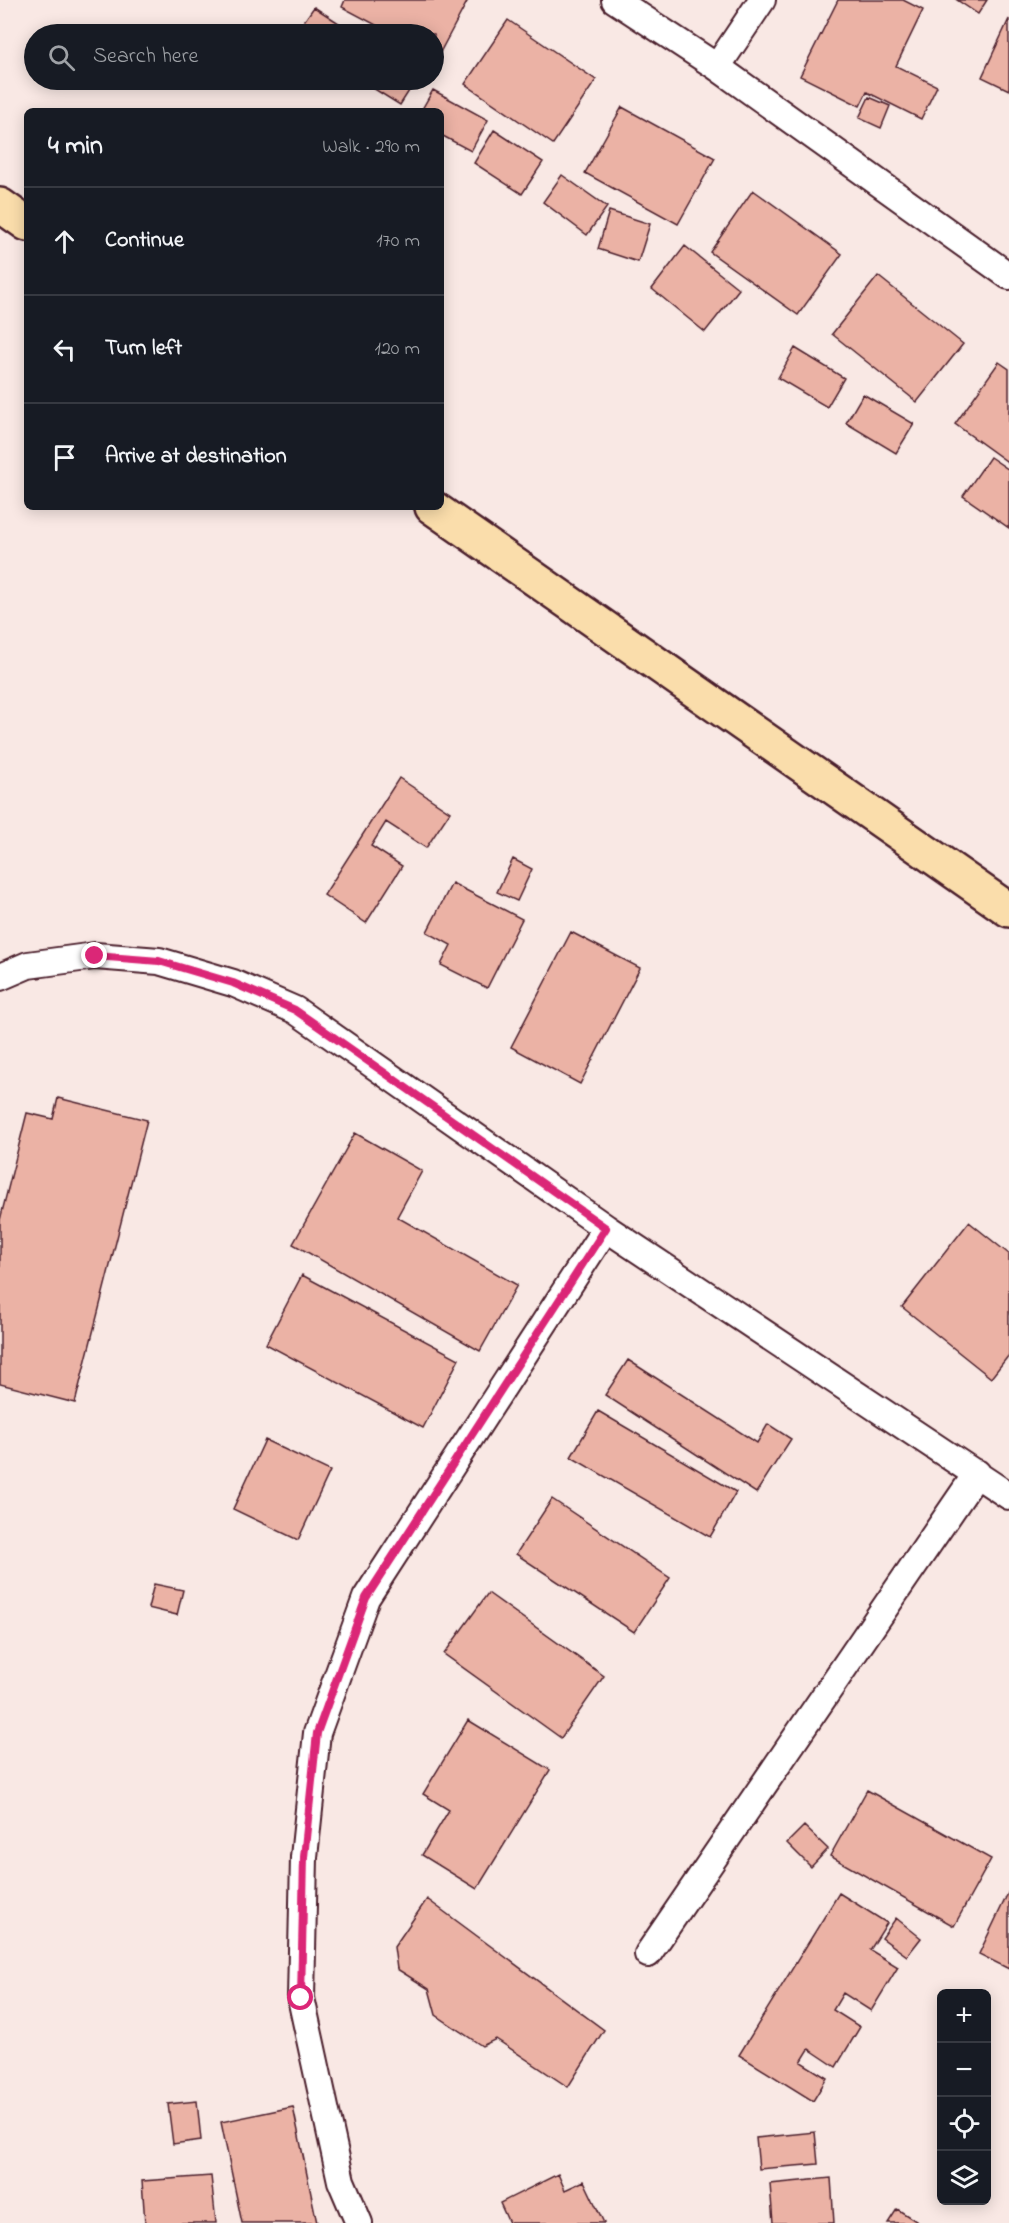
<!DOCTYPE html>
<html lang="en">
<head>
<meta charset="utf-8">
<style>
  :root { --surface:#171b24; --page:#242831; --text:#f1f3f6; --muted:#9ea1a6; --line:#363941 }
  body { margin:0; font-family:"Indie Flower",sans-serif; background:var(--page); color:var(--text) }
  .controls { position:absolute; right:18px; bottom:18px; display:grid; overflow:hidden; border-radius:9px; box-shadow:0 3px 15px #0003 }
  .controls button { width:54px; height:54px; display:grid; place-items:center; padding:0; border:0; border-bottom:2px solid var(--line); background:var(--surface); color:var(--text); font:30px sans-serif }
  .stop { position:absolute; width:18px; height:18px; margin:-14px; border:4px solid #db2777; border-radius:50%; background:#fff }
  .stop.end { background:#db2777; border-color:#fff; box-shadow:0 2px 6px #0008 }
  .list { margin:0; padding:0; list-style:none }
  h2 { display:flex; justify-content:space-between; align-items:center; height:78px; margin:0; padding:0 24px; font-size:26px }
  h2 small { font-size:20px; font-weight:400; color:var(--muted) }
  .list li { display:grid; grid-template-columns:39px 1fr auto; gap:18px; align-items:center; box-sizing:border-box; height:108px; padding:0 24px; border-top:2px solid var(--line) }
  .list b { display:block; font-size:22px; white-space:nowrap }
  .list em { font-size:20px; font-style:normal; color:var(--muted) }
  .icon { flex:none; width:33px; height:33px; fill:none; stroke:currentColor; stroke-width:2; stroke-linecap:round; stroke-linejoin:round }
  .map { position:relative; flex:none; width:1009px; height:2223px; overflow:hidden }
  .search { position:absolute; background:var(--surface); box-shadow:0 3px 15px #0003; left:24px; top:24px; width:420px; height:66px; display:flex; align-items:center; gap:15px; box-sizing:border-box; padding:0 21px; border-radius:33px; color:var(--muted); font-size:22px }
  .panel { position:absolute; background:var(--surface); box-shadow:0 3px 15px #0003; left:24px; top:108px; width:420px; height:402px; border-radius:9px }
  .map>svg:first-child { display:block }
  .building { fill:#ebb2a5; stroke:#4a1f2b; stroke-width:1.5 }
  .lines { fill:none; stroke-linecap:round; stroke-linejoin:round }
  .street-casing { stroke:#4a1f2b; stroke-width:30 }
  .primary-casing { stroke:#4a1f2b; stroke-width:38 }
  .street { stroke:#fff; stroke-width:26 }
  .primary { stroke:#faddab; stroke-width:33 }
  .route { stroke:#db2777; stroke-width:8 }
</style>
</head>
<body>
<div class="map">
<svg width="1009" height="2223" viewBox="0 0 1009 2223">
  <rect width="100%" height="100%" fill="#f9e8e4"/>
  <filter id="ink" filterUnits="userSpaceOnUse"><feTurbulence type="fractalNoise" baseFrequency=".0167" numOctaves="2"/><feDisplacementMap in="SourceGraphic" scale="12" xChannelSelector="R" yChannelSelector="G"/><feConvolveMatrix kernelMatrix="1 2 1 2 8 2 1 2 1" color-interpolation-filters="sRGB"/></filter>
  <g filter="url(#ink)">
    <!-- building -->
    <path class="building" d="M345 0H468L437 58 434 56V34H393L342 7Z
      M838 0H903L923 10 896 66 937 86 921 119 867 92 860 106 800 76Z
      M957 0H987L978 14Z
      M314 7 356 34H295Z
      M1009 19V90L982 77Z
      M508 20 596 80 553 144 465 84Z
      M360 80H416L400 105Z
      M433 90 488 120 471 151 441 135V111H421Z
      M869 97 890 106 881 128 859 118Z
      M622 107 715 158 678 224 585 173Z
      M494 130 543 162 522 194 474 163Z
      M562 175 607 207 587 235 543 202Z
      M753 190 842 254 798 315 710 252Z
      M609 211 650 224 638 262 598 249Z
      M685 246 739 289 705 332 652 289Z
      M878 276 963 344 917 402 832 334Z
      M795 348 844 378 827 407 778 378Z
      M999 362 1009 369V463L955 424Z
      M863 394 914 424 896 453 846 423Z
      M990 457 1009 470V528L963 496Z
      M399 778 450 812 426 848 386 822 371 846 402 866 366 923 324 895Z
      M513 859 532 869 517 901 497 892Z
      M452 883 522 919 487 988 441 965 451 945 427 932Z
      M571 932 640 968 580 1084 511 1047Z
      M58 1098 147 1120 75 1403 0 1384V1220L27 1113 53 1119Z
      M355 1133 422 1171 397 1217 517 1285 480 1351 293 1244Z
      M969 1222 1009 1254V1355L991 1378 902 1307Z
      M302 1275 459 1359 423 1428 266 1344Z
      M628 1360 757 1443 768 1424 791 1439 756 1493 605 1395Z
      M598 1411 736 1492 710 1537 571 1457Z
      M265 1440 330 1471 298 1540 233 1509Z
      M552 1499 670 1578 634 1632 516 1554Z
      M154 1584 183 1590 177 1615 148 1608Z
      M488 1593 604 1676 561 1738 444 1654Z
      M468 1720 550 1770 477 1889 422 1855 449 1810 423 1794Z
      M867 1790 991 1859 954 1926 830 1856Z
      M804 1826 828 1849 811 1867 787 1843Z
      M1009 1891V1969L979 1954Z
      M839 1893 887 1923 870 1950 898 1967 871 2011 843 1993 833 2010 860 2027 836 2067 809 2049 801 2062 827 2078 813 2101 739 2055Z
      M427 1899 604 2030 568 2087 496 2039 482 2046 436 2015 429 1989 397 1969 394 1947Z
      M896 1918 921 1938 907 1956 882 1938Z
      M197 2101 201 2140 173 2144 168 2104Z
      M293 2107 317 2223H242L221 2122Z
      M815 2132 818 2164 759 2169 756 2138Z
      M558 2174 565 2190 584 2181 604 2223H509L500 2203Z
      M211 2176 216 2223H145L142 2181Z
      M831 2178 834 2223H773L770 2184Z
      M897 2209 919 2223H888Z"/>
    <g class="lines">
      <defs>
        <path id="street" d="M615 0 717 67 1009 276
          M717 67 762 0
          M0 977 28 965 95 956 159 961 233 983 295 1010 606 1228 1009 1496
          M648 1954 977 1473
          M359 2223 341 2181 301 1998 304 1857 317 1733 366 1598 606 1228"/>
        <path id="primary" d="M0 205 27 224
          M432 507 1009 910"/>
      </defs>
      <!-- street casing -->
      <use href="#street" class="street-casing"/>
      <!-- primary casing -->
      <use href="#primary" class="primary-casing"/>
      <!-- street -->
      <use href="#street" class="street"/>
      <!-- primary -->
      <use href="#primary" class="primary"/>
    </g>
  </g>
  <g class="lines" filter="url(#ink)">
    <!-- route -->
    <path class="route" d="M95 956 159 961 233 983 295 1010 606 1228 366 1598 317 1733 304 1857 301 1998"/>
  </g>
</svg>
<div class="controls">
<button>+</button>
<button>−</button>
<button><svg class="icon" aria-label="locate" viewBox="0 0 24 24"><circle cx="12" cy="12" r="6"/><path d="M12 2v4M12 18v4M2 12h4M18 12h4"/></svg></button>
<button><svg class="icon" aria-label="layers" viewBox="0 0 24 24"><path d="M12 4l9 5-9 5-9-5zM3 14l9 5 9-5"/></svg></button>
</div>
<div class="stop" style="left:301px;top:1998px"></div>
<div class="stop end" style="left:95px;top:956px"></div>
<div class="search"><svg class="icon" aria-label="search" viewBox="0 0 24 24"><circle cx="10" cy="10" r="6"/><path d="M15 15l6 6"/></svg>Search here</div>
<section class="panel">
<h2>4 min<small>Walk · 290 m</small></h2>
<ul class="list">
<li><svg class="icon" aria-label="ahead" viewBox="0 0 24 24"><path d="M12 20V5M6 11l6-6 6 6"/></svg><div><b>Continue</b></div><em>170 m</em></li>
<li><svg class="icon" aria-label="left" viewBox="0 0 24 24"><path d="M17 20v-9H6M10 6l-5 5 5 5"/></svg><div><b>Turn left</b></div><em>120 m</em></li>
<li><svg class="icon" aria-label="arrive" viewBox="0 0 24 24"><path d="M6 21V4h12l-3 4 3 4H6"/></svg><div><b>Arrive at destination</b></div></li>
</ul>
</section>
</div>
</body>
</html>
